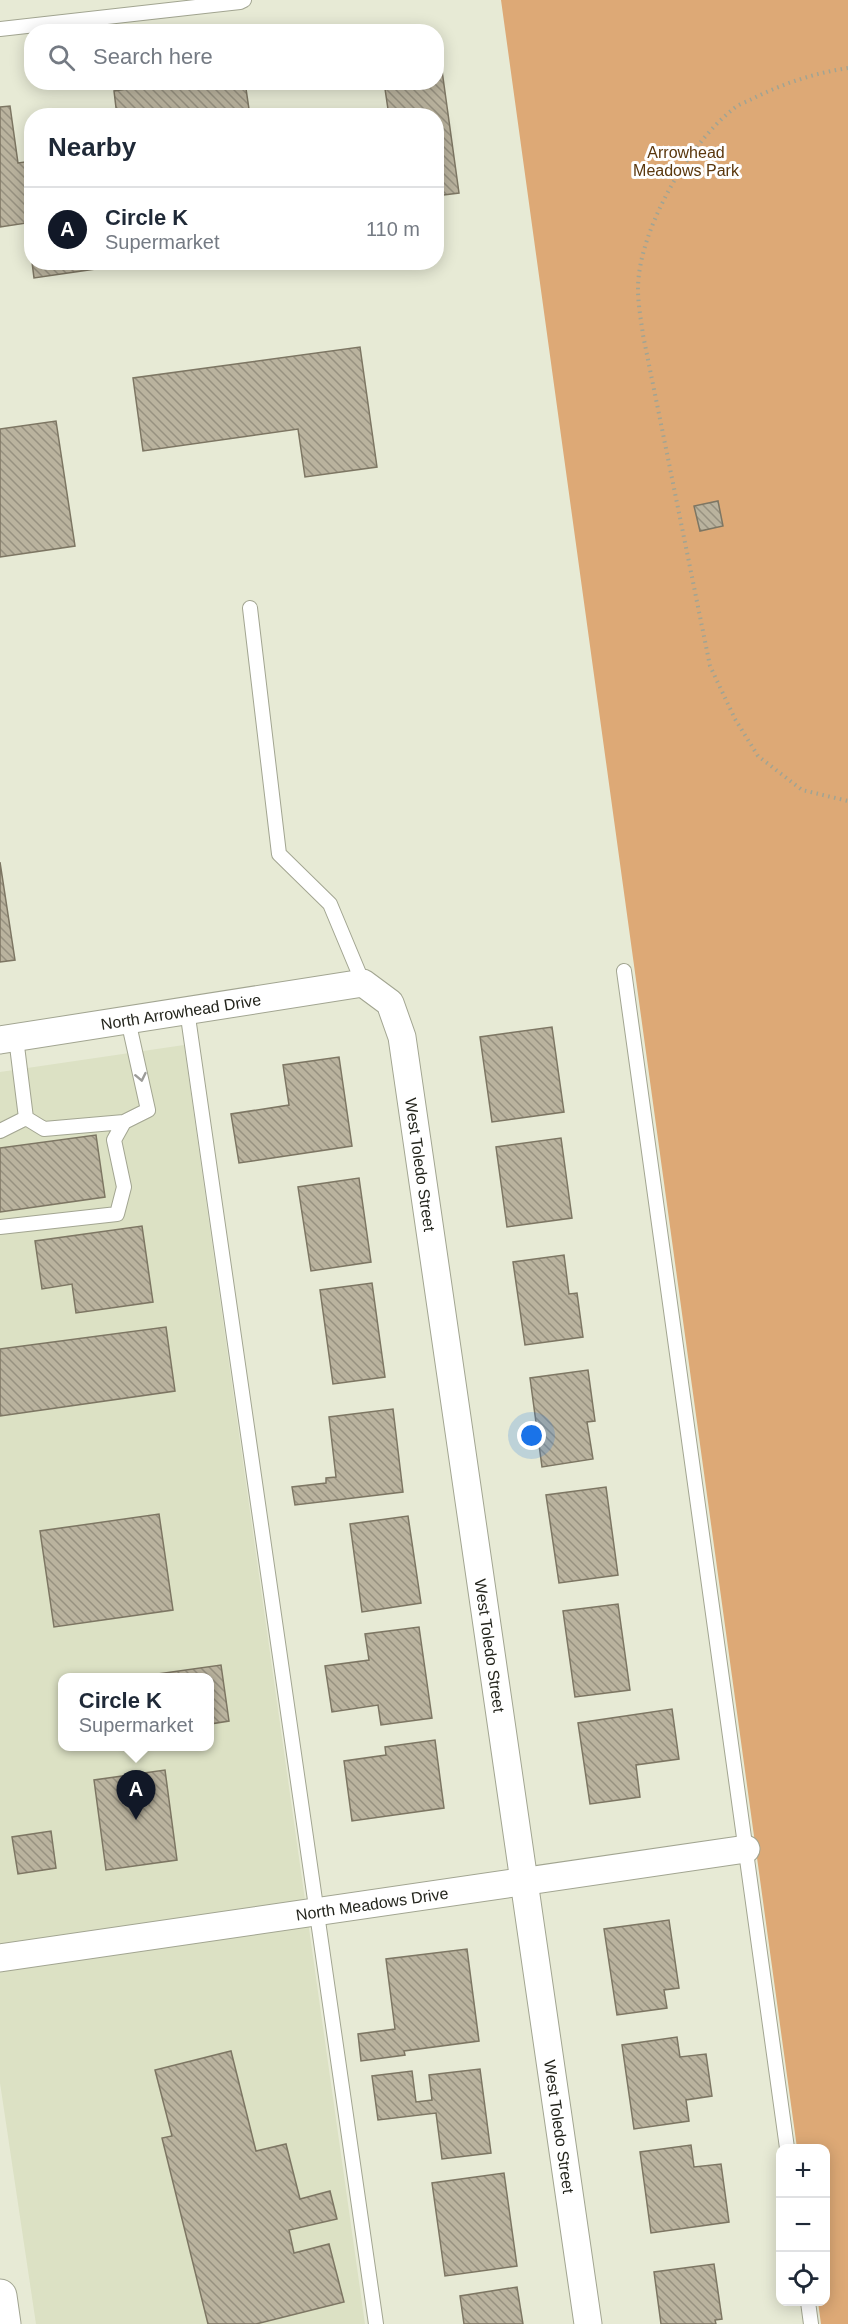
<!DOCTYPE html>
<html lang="en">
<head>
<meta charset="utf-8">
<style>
  :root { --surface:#fff; --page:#f2f2f3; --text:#1f2937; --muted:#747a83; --line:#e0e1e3; --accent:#111827 }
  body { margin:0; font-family:Arial,sans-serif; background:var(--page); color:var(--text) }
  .controls { position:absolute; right:18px; bottom:18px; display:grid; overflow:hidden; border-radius:12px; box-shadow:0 3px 15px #0003 }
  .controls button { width:54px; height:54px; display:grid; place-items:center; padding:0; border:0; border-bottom:2px solid var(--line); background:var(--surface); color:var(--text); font:30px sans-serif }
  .you { position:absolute; left:532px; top:1436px; width:21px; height:21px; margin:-15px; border:4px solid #fff; border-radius:50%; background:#1a73e8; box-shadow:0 0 0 9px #1a73e833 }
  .badge { display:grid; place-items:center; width:39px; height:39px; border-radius:50%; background:var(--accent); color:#fff; font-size:20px; font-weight:700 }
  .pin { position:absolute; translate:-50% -50px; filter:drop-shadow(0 2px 3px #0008) }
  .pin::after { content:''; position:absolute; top:32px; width:21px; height:18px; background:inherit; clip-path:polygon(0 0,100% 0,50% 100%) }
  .popup { position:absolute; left:58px; top:1673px; width:156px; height:78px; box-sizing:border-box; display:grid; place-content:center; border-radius:12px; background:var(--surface); filter:drop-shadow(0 2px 4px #0005); font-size:20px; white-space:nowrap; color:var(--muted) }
  .popup b { font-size:22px; color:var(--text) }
  .popup::after { content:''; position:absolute; left:50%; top:100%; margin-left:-12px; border:12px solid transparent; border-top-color:var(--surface) }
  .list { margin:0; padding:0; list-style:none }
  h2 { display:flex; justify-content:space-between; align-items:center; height:78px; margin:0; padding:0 24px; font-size:26px }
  h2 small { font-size:20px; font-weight:400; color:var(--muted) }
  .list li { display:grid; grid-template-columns:39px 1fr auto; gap:18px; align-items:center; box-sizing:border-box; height:84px; padding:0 24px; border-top:2px solid var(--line) }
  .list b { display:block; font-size:22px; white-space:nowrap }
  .list p { margin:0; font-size:20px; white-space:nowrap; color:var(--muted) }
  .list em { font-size:20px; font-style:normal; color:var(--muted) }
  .icon { flex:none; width:33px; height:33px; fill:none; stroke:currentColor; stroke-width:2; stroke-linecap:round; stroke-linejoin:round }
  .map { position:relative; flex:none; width:848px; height:2324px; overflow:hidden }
  .search { position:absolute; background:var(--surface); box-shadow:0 3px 15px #0003; left:24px; top:24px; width:420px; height:66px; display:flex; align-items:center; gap:15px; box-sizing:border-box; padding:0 21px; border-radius:24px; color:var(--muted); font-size:22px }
  .panel { position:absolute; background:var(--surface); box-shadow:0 3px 15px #0003; left:24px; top:108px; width:420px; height:162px; border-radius:24px }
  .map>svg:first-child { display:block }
  .built { fill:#dce1c4; fill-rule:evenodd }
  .green { fill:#dda976 }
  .building { fill:url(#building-back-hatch); stroke:#7d7663; stroke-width:1.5 }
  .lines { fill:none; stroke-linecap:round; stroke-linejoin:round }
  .lane-casing { stroke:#a2a591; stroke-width:16 }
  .street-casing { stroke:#a2a591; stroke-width:29 }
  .secondary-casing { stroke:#a2a591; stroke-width:35 }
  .path { stroke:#a1a493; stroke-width:4; stroke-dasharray:1.5 4.5; stroke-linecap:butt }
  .lane { stroke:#fff; stroke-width:14 }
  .street { stroke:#fff; stroke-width:27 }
  .secondary { stroke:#fff; stroke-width:33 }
  .oneway { stroke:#9c9c99 }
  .labels { text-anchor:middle; stroke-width:6; stroke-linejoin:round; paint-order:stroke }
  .park-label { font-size:16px; fill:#5a370d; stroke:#fff }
  .street-label { font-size:16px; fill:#23241c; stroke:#fff }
</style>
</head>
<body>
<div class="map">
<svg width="848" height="2324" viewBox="0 0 848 2324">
  <defs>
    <pattern id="building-back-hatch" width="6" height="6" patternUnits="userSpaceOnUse" patternTransform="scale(1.5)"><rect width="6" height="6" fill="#bab39e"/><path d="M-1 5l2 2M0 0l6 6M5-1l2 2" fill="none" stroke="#979180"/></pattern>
  </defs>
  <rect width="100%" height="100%" fill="#e7ead5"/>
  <!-- built -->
  <path class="built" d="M184 1045 365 2324H36L0 2083V1072ZM63 1678H210V1746H63Z"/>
  <!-- green -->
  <path class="green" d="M501 0H848V2324H821L818 2302H826V2148H797Z"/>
  <!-- building -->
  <path class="building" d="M440 56 459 193 436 196V116H389L384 82H436V57Z
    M173 82H245L250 116H117L114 91Z
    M10 106 18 163 32 161V259L26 223 0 227V107Z
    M32 262H94L95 269 34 278Z
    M360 347 377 467 305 477 298 429 143 451 133 378Z
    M56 421 75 546 0 557V429Z
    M718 501 723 526 700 531 694 506Z
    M0 862 15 960 0 962Z
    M552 1027 564 1112 492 1122 480 1037Z
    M339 1057 352 1146 239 1163 231 1114 289 1105 283 1065Z
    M96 1135 105 1197 0 1212V1148Z
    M561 1138 572 1218 507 1227 496 1147Z
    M359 1178 371 1262 311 1271 298 1187Z
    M142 1226 153 1302 76 1313 72 1284 42 1289 35 1241Z
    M564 1255 569 1294 577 1293 583 1337 525 1345 513 1262Z
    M372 1283 385 1377 333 1384 320 1290Z
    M166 1327 175 1391 0 1416V1349Z
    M588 1370 595 1421 587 1422 593 1459 542 1467 530 1378Z
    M393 1409 403 1492 295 1505 292 1487 326 1483V1478L336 1477 329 1417Z
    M606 1487 618 1575 559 1583 546 1495Z
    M159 1514 173 1610 54 1627 40 1531Z
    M408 1516 421 1603 362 1612 350 1524Z
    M618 1604 630 1690 575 1697 563 1611Z
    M419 1627 432 1718 381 1725 378 1705 332 1712 325 1666 369 1660 365 1634Z
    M221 1665 229 1721 210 1724V1678H129Z
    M672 1709 679 1759 636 1765 640 1797 590 1804 578 1723Z
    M435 1740 444 1808 352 1821 344 1761 386 1755 385 1747Z
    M165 1770 177 1860 106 1870 94 1780Z
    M51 1831 56 1868 18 1874 12 1837Z
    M669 1920 679 1988 664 1990 667 2008 617 2015 604 1929Z
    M467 1949 479 2041 404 2051 405 2055 361 2061 358 2034 395 2029 386 1959Z
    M677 2037 680 2057 706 2054 712 2096 686 2100 689 2121 634 2129 622 2045Z
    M231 2051 256 2151 286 2144 300 2199 330 2191 337 2219 289 2230 294 2253 329 2244 344 2302 256 2324H208L162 2138 172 2136 155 2070Z
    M480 2069 491 2153 442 2159 436 2113 378 2120 372 2076 412 2071 416 2102 432 2100 429 2075Z
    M691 2145 694 2167 721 2164 729 2222 651 2233 640 2152Z
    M504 2173 517 2266 445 2276 432 2183Z
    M714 2264 722 2319 715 2320 716 2324H661L654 2272Z
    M517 2287 523 2324H464L460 2296Z"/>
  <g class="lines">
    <defs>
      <path id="lane" d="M0 29 240 2 244 0
        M250 608 279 854 330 904 363 983
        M624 971 787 2148
        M187 1010 376 2324
        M26 1118 44 1129 124 1122 148 1110 128 1020
        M0 1131 26 1118 16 1038
        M0 1227 117 1214 124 1187 114 1140 124 1122
        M808 2302 811 2324"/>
      <g id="street">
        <path id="s1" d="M0 1040 363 983 390 1003 402 1037 588 2324"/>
        <path id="s2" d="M0 1958 746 1849"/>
      </g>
      <path id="secondary" d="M0 2296 4 2324"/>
    </defs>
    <!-- lane casing -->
    <use href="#lane" class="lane-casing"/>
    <!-- street casing -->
    <use href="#street" class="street-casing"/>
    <!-- secondary casing -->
    <use href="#secondary" class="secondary-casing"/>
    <!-- path -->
    <path class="path" d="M848 68C814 73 782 84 752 99 746 102 737 105 732 110 687 146 638 232 638 289 638 304 641 320 643 335L710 666 735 719 758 756 802 790 848 801"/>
    <!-- lane -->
    <use href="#lane" class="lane"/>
    <!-- street -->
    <use href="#street" class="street"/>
    <!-- secondary -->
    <use href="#secondary" class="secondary"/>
  </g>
  <!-- one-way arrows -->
  <defs><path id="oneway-chevron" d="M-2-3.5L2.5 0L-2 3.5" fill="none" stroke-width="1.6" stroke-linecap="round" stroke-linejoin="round" transform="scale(1.5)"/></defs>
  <use class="oneway" href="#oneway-chevron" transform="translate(141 1077) rotate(78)"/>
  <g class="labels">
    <!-- park labels -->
    <g class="park-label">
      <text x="686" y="158">Arrowhead<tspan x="686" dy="18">Meadows Park</tspan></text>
    </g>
    <!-- street labels -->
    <g class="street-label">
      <text dy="6" stroke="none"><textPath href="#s1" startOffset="183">North Arrowhead Drive</textPath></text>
      <text dy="6" stroke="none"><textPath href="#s1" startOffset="566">West Toledo Street</textPath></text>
      <text dy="6" stroke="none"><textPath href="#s1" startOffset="1052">West Toledo Street</textPath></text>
      <text dy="6" stroke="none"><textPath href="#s2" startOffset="376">North Meadows Drive</textPath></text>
      <text dy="6" stroke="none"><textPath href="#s1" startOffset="1538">West Toledo Street</textPath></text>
    </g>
  </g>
</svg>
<div class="controls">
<button>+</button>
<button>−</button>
<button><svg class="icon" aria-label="locate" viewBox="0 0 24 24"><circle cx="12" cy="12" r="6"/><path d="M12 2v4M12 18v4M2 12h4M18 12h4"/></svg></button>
</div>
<div class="you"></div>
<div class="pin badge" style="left:136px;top:1820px">A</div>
<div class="popup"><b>Circle K</b>Supermarket</div>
<div class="search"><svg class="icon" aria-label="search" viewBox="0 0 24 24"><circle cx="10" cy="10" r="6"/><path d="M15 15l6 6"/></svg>Search here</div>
<section class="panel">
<h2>Nearby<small></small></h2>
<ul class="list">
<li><span class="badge">A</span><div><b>Circle K</b><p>Supermarket</p></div><em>110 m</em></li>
</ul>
</section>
</div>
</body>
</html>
